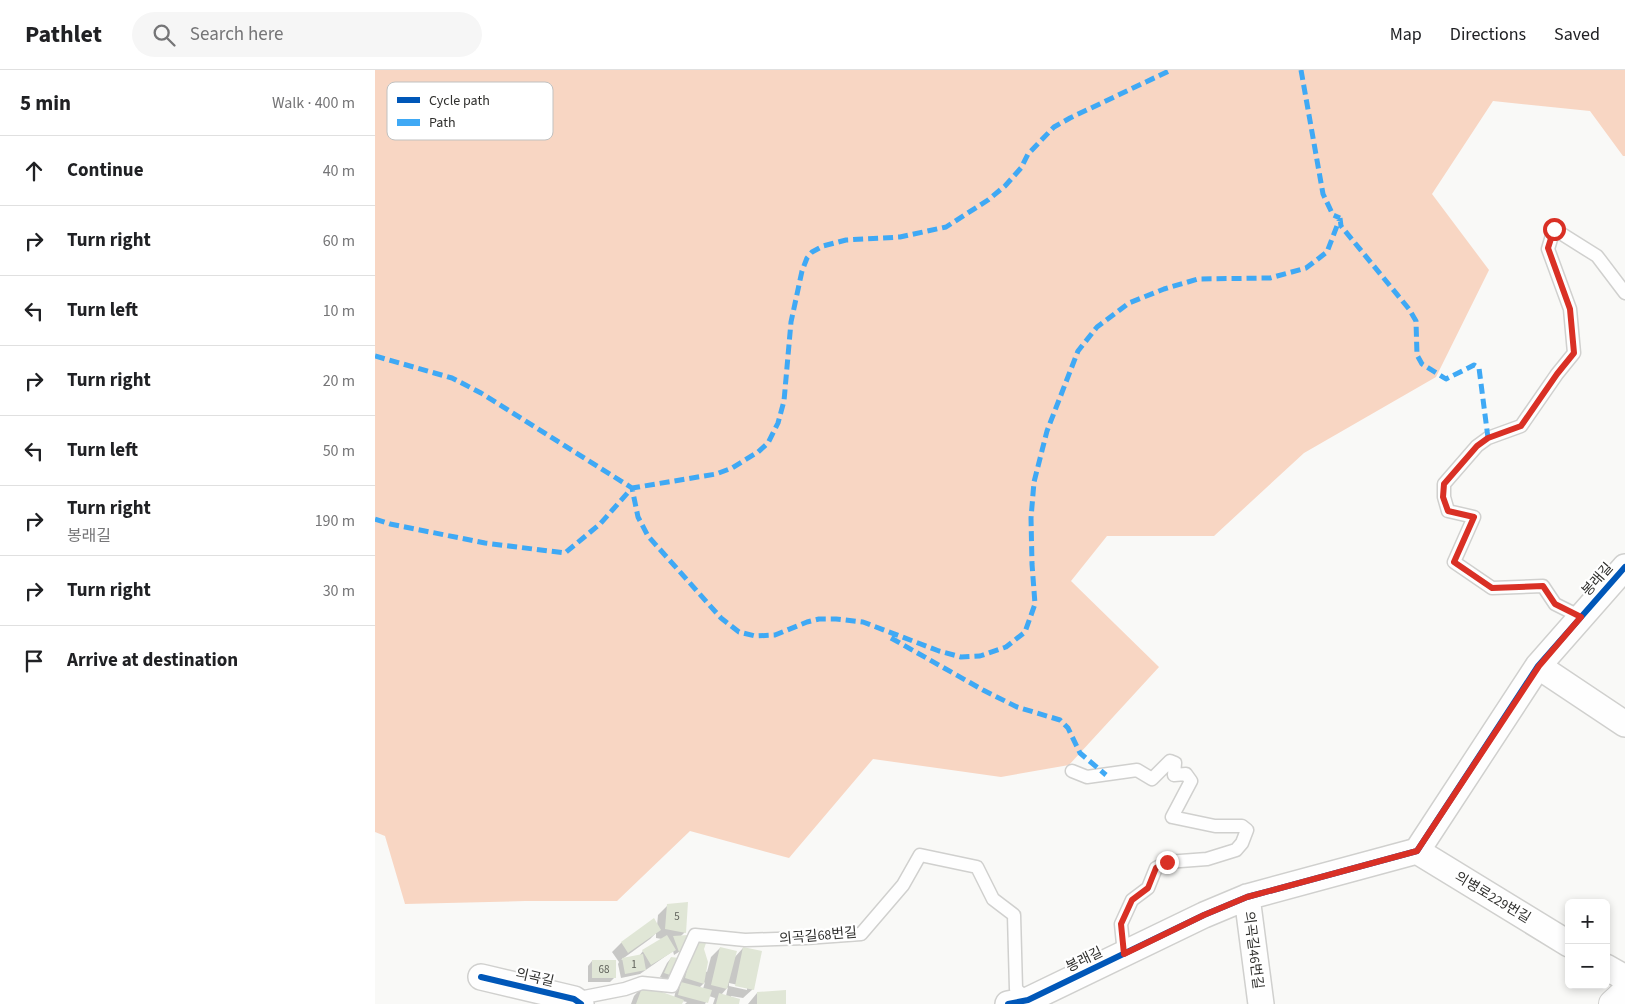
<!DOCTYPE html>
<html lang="en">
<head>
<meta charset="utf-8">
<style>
  :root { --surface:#fff; --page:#f6f6f6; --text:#202124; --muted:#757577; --line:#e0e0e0 }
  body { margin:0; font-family:"Source Sans 3","Noto Sans KR",sans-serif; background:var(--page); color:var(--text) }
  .controls { position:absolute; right:15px; bottom:15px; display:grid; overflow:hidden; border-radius:8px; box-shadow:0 2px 8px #0003 }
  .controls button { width:45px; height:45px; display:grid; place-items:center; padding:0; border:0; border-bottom:1px solid var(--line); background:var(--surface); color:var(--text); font:25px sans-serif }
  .stop { position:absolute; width:15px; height:15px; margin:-11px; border:4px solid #d93025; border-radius:50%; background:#fff }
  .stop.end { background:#d93025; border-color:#fff; box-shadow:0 1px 5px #0008 }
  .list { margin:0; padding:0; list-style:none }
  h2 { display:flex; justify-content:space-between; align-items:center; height:65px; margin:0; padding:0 20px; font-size:21px }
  h2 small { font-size:16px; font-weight:400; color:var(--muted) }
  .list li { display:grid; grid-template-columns:32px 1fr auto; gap:15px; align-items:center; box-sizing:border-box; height:70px; padding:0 20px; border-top:1px solid var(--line) }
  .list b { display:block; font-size:19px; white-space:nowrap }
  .list p { margin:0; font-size:16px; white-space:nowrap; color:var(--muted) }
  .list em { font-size:16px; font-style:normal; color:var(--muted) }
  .icon { flex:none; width:28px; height:28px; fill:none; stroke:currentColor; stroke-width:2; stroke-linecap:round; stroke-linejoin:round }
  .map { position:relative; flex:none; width:1250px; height:934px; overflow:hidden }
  header { display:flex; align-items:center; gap:30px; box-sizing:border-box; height:70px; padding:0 25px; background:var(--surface); border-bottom:1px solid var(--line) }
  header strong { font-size:24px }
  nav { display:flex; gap:28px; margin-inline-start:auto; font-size:18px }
  .search { width:350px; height:45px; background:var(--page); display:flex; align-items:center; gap:12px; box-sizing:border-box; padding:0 18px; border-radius:28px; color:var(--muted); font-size:19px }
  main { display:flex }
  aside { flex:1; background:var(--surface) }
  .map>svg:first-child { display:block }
  .forest { fill:#f8d6c3 }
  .shadow { fill:#0003; fill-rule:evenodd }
  .building { fill:#e0e6d6 }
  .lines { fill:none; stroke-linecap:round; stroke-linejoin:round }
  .lane-casing { stroke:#d0d0ce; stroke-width:15 }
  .street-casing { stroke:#d0d0ce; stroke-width:28 }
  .secondary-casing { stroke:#d0d0ce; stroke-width:30 }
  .lane { stroke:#fefefe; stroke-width:12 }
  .street { stroke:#fefefe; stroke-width:25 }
  .secondary { stroke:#fefefe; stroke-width:28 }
  .quiet { stroke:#3fa9f5; stroke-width:5; stroke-dasharray:10 5; stroke-linecap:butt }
  .cycleway-casing { stroke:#fff; stroke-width:9 }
  .cycleway { stroke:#0057b8; stroke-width:6 }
  .route { stroke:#d93025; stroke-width:6 }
  .labels { text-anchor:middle; stroke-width:4.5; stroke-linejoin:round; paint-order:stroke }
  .number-label { font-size:11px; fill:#5b5d57 }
  .street-label { font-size:14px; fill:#2f2f2d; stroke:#fff }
  .key { fill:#fff; stroke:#c1c1c0; stroke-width:1 }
  .key-label { font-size:14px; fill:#2f2f2d }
</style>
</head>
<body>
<header>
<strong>Pathlet</strong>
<div class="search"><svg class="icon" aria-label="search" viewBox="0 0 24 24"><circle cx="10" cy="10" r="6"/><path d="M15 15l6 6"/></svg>Search here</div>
<nav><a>Map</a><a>Directions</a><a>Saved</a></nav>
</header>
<main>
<aside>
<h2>5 min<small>Walk · 400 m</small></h2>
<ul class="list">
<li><svg class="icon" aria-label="ahead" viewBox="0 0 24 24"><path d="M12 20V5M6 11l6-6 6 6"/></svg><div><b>Continue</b></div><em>40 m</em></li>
<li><svg class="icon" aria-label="right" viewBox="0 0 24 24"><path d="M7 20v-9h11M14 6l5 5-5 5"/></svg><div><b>Turn right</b></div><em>60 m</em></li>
<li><svg class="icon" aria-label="left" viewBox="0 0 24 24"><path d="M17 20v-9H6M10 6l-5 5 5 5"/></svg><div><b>Turn left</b></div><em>10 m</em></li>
<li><svg class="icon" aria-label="right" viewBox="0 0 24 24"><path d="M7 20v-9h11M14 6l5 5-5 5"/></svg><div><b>Turn right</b></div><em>20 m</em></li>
<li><svg class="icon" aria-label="left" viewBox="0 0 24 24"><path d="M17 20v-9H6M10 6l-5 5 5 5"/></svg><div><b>Turn left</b></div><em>50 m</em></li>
<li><svg class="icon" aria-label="right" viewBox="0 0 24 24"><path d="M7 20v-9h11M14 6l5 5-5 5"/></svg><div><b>Turn right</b><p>봉래길</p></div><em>190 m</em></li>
<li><svg class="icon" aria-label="right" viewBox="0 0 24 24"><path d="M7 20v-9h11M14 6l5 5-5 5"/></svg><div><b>Turn right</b></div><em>30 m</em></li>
<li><svg class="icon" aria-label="arrive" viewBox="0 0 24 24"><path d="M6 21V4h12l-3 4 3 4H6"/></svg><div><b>Arrive at destination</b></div></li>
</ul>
</aside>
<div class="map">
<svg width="1250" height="934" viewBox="0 0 1250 934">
  <rect width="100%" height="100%" fill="#f9f9f7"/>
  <!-- forest -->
  <path class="forest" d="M0 0H1250V86H1248L1215 41 1118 31 1057 124 1114 200 1061 307 929 383 839 466H732L696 511 784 597 694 695 626 707 498 689 414 788 315 761 242 831H150L30 834 10 766 0 762Z"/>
  <!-- shadow -->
  <path class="shadow" d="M293 835 310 862 306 866 307 880 299 885 298 881 265 904 246 908 243 894 244 892 237 882 246 873 278 850 282 856 283 845ZM281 863V868L287 869 268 881 264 886 246 890 275 869Z
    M345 878 359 888 368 878 378 919 368 928 356 926V928L362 934H338L340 928 334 926 330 934H310L312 932 307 931 306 934H256L259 926 268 916 299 928 311 879H328L330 901 332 902 336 887ZM330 912 328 919 324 918ZM354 913 372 917V920L354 916ZM353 917 351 926 346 925Z
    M296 888 297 906 292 910 285 907 292 893Z
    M217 891 240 907 235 912H213V896Z
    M382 923 410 934H373Z"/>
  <!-- building -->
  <path class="building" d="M313 832 311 863 290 859 292 834Z
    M279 848 286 860 253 883 246 872Z
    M292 865 301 880 276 895 267 880Z
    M313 865V876L304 882 298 866Z
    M320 868 331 873 329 879 333 892 329 914 310 908Z
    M345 877 362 881 352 919 336 915Z
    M368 877 387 881 379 920 360 916Z
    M268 884 271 900 250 904 247 888Z
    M296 887 304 888 298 906 289 903Z
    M217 890H241V908H217Z
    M306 912 337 920 333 933 303 925Z
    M268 915 309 930 307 934H261Z
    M411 920V934H382V922Z
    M344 923 365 929 364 934H341Z"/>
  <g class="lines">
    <defs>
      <path id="lane" d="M1206 547 1180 534 1168 516 1117 518 1079 492 1099 447 1073 441 1069 427V414L1102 376 1113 368 1146 356 1182 304 1199 283 1195 239 1173 179 1179 159 1222 186 1250 223
        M697 701 712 707 762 700 777 709 795 691 800 693 799 705 811 704 816 711 797 747 840 756H867L872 760 867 773 861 780 832 789 792 792 781 798 773 818 757 830 746 854 749 884
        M199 929 250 919 267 913 297 916 320 865 370 870 431 868 486 864 528 815 545 785 602 797 618 829 639 845 641 919 653 930"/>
      <path id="street" d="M1163 596 1250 654
        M1042 781 1194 874
        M872 827 886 934
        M1231 897 1250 908
        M106 907 199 929 206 934
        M633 934 653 930 829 845 872 827 1042 781 1163 596 1250 497"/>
      <path id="secondary" d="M1238 934 1250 923"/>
    </defs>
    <!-- lane casing -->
    <use href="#lane" class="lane-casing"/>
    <!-- street casing -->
    <use href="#street" class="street-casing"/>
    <!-- secondary casing -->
    <use href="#secondary" class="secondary-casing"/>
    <!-- lane -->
    <use href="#lane" class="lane"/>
    <!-- street -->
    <use href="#street" class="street"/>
    <!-- secondary -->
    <use href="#secondary" class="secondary"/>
    <!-- quiet -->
    <path class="quiet" d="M926 0 948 124 958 145 965 148
      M965 148 966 156 1034 239 1041 251 1042 285 1047 294 1071 309 1099 295 1104 298 1113 368
      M0 286 77 308 106 323 257 418 263 447 273 466 346 548 364 562 380 566 400 565 432 552 444 549H461L488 552 564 581 586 587 605 586 631 577 650 562 660 534 657 494 656 448 659 412 672 361 703 281 722 257 754 233 789 219 823 209 895 208 931 198 952 182 965 148
      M0 449 15 454 110 473 190 483 225 454 257 418 341 404 357 398 383 382 393 373 403 353 409 331 416 252 427 201 432 188 437 182 448 176 471 170 525 167 571 157 613 130 630 116 646 98 653 84 679 57 695 48 796 0
      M516 568 608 620 642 637 685 650 693 658 705 683 731 705"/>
    <defs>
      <path id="cycleway" d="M106 907 199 929 206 934
        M633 934 653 930 829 845 872 827 1042 781 1163 596 1250 497"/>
    </defs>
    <!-- cycleway casing -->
    <use href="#cycleway" class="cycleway-casing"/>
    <!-- cycleway -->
    <use href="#cycleway" class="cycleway"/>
  </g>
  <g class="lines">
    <!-- route -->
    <path class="route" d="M792 792 781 798 773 818 757 830 746 854 749 884 829 845 872 827 1042 781 1164 596 1206 547 1180 534 1168 516 1117 518 1079 492 1099 447 1073 441 1068 427 1069 414 1102 376 1113 368 1146 356 1182 304 1199 283 1195 239 1173 178 1179 159"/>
  </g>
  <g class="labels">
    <!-- number labels -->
    <g class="number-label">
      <text x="302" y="850">5</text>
      <text x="259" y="898">1</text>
      <text x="229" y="903">68</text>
    </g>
    <!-- street labels -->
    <g class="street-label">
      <text transform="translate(1222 509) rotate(-49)" y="5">봉래길</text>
      <text transform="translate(1118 827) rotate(31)" y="5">의병로229번길</text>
      <text transform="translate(443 865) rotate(-5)" y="5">의곡길68번길</text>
      <text transform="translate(879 880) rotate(83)" y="5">의곡길46번길</text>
      <text transform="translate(709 889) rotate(-26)" y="5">봉래길</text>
      <text transform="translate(160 907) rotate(13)" y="5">의곡길</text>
    </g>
  </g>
  <!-- legend -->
  <rect x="12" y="12" width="166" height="58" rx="8" class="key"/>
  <rect x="22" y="27" width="23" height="6" fill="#0057b8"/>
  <rect x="22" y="49" width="23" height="7" fill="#3fa9f5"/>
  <g class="key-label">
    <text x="54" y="35">Cycle path</text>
    <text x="54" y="57">Path</text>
  </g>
</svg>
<div class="controls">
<button>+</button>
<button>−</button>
</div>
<div class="stop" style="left:1179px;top:159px"></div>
<div class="stop end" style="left:792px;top:792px"></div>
</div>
</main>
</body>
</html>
